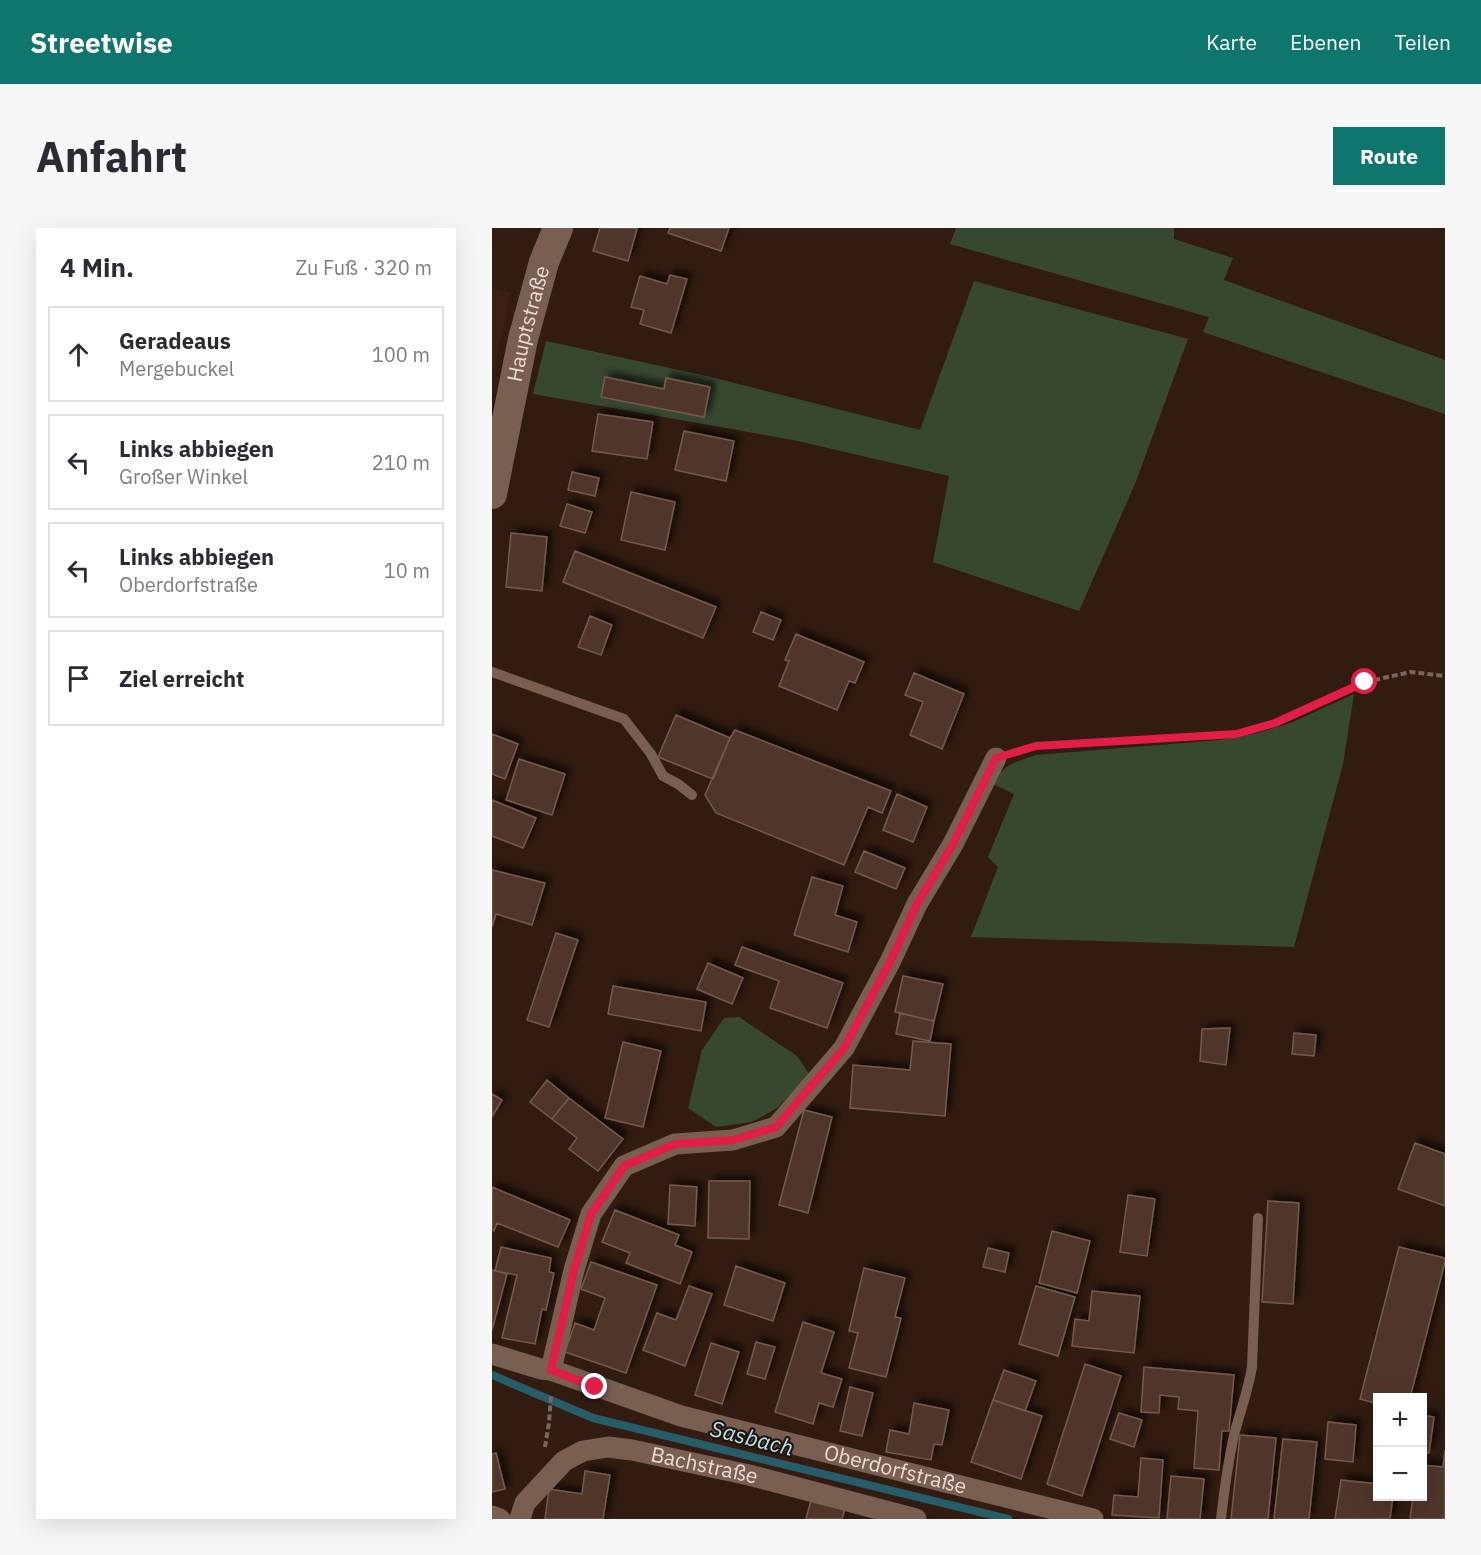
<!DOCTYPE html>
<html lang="de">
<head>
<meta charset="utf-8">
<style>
  :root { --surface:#fff; --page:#f7f7f7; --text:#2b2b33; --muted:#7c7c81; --line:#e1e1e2; --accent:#0f766e }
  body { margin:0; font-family:"IBM Plex Sans",sans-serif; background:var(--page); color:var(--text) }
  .controls { position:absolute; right:18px; bottom:18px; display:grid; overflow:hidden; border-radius:0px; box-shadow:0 6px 24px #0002 }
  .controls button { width:54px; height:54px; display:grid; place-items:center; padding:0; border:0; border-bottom:2px solid var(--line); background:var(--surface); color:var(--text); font:30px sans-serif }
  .stop { position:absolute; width:18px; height:18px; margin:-14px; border:4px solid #e11d48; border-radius:50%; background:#fff }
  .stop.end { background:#e11d48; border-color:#fff; box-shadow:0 2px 6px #0008 }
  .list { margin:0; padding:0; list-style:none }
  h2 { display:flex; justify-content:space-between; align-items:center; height:78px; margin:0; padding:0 24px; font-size:26px }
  h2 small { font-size:20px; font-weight:400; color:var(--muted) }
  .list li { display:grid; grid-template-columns:39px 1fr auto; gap:18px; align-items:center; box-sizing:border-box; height:96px; margin:0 12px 12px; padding:0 12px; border:2px solid var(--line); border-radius:0px }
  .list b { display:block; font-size:22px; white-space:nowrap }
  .list p { margin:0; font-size:20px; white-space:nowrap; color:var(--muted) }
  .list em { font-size:20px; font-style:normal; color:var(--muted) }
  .icon { flex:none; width:33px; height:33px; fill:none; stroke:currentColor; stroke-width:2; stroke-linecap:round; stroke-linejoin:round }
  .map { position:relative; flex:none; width:953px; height:1291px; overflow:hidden; border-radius:0px }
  header { display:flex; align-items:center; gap:36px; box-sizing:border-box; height:84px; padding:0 30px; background:var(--accent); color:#fff }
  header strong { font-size:28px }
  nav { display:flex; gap:33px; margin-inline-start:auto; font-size:21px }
  .intro { display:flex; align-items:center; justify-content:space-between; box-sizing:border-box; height:144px; padding:0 36px }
  h1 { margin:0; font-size:42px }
  .button { padding:15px 27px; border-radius:0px; background:var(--accent); color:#fff; font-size:21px; font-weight:700 }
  main { display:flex; gap:36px; padding:0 36px }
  aside { flex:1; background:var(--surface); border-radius:0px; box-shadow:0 6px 24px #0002 }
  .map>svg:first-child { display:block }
  .built { fill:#3d2013 }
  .green { fill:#384830 }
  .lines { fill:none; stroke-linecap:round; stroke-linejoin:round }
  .stream { stroke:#275c69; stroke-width:8 }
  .building { fill:#4f362b; stroke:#755a4e; stroke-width:1.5; filter:url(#shadow) }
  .path { stroke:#7a665d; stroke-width:4; stroke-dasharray:6 3; stroke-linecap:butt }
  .lane { stroke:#795e52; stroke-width:10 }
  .street { stroke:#795e52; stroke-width:21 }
  .secondary { stroke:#795e52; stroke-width:30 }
  .route { stroke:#e11d48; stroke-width:8 }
  .labels { text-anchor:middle; stroke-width:4.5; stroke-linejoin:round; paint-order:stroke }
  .street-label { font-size:21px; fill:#ecdbd4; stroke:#281208 }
  .water-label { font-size:22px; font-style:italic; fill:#a6e9fb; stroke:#281208 }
</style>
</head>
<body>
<header>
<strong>Streetwise</strong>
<nav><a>Karte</a><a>Ebenen</a><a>Teilen</a></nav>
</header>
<div class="intro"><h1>Anfahrt</h1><a class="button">Route</a></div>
<main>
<aside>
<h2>4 Min.<small>Zu Fuß · 320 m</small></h2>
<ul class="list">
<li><svg class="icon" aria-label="ahead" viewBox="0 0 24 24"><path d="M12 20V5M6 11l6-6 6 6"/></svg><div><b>Geradeaus</b><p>Mergebuckel</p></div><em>100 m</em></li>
<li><svg class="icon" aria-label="left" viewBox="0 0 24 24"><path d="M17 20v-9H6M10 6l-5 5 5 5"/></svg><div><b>Links abbiegen</b><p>Großer Winkel</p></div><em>210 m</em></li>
<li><svg class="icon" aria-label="left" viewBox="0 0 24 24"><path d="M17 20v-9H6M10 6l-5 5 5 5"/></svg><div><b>Links abbiegen</b><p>Oberdorfstraße</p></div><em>10 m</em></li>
<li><svg class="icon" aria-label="arrive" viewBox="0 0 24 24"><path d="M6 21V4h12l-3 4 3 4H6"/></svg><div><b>Ziel erreicht</b></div></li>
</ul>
</aside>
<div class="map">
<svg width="953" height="1291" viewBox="0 0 953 1291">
  <defs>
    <filter id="shadow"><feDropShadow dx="5.5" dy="-5.5" stdDeviation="3" flood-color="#0009"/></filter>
  </defs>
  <rect width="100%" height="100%" fill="#321c11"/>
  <!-- built -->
  <path class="built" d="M0 60 19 65 0 149Z"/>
  <!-- green -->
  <path class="green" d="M464 0H682V11L741 30 732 52 953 132V186L711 104 717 89 458 16Z
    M482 53 696 111 643 256 587 383 441 334 457 248 301 212 41 166 54 113 219 149 428 202Z
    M862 466 851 536 802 719 479 709 506 639 496 629 522 566 501 556C509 537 526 533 544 527L728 512 766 505 801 494Z
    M247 789 305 828 318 847 285 880 260 894 224 899 196 880 210 822 232 790Z"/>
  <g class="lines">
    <!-- stream -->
    <path class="stream" d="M0 1147 101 1190 516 1291"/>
  </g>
  <!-- building -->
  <path class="building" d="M108 0H141L145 1 136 33 101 23Z
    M178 0H237L229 23 176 5Z
    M178 47 195 51 179 105 148 96 152 82 139 79 148 48 175 56Z
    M113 149 172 161 174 150 218 159 212 189 109 169Z
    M106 186 161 194 155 231 100 223Z
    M192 203 242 213 234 253 183 242Z
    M80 244 107 250 103 268 76 262Z
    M139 264 183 274 173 322 129 312Z
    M75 276 100 284 93 305 68 298Z
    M19 305 55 309 50 363 14 359Z
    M83 323 224 379 211 410 71 354Z
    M269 384 289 392 281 412 261 404Z
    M98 388 120 397 109 427 86 419Z
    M304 406 372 434 363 455 357 453 345 482 287 458 297 433 293 432Z
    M422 445 472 466 450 521 418 507 431 474 413 467Z
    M184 487 238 510 221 551 166 529Z
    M243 502 399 563 390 585 376 579 352 637 224 585 213 567 238 510Z
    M0 506 26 516 13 551 0 546Z
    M27 531 73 546 60 587 14 572Z
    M405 566 435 579 421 614 391 602Z
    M0 572 44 590 31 620 0 608Z
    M372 623 413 640 404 661 363 644Z
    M0 642 53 655 40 697 4 686 0 699Z
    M320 649 351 658 343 687 365 694 356 724 302 707Z
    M64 705 86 712 57 799 35 792Z
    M250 719 351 755 335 800 278 780 287 753 243 737Z
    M216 735 251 750 240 776 205 761Z
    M411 748 451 756 442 793 403 784Z
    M121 758 214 774 209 803 116 786Z
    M408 785 442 793 438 813 404 806Z
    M738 800 734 837 708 833 710 801Z
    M802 805 824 807 822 828 800 826Z
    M421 813 459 816 453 888 358 880 361 837 418 842Z
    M131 814 169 823 151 899 113 890Z
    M55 852 77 870 60 891 38 874Z
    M0 866 10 872 0 889Z
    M77 870 131 911 106 943 77 921 85 910 60 891Z
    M312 882 340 889 316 985 287 977Z
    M923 915 953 926V978L906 961Z
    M217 953H258L257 1011 216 1010Z
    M178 957 205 959 203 998 176 996Z
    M0 959 78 992 66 1019 5 995 2 1003 0 1002Z
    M636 967 663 971 655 1028 628 1024Z
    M776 973 807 975 801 1076 770 1074Z
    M123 982 187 1007 183 1017 200 1024 188 1056 134 1035 138 1025 110 1014Z
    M560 1003 598 1013 585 1065 547 1055Z
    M9 1019 59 1030 57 1044 62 1045 54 1082 50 1081 43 1116 10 1110 25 1047 3 1043Z
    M907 1019 953 1030V1034L918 1170H886V1176L868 1171Z
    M496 1020 517 1025 513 1044 491 1039Z
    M99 1034 165 1057 134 1145 73 1124 83 1095 102 1102 113 1070 89 1061Z
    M244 1038 293 1055 281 1093 232 1077Z
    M372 1040 413 1050 403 1089 409 1090 394 1149 357 1140 366 1105 357 1103Z
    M0 1042 15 1046 0 1102Z
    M197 1058 220 1066 193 1138 151 1122 165 1085 184 1092Z
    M544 1058 583 1069 566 1128 527 1116Z
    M600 1063 648 1068 642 1125 580 1118 583 1091 597 1093Z
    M311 1094 342 1104 329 1145 350 1151 341 1179 327 1175 321 1196 283 1184Z
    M264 1114 283 1119 273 1151 255 1146Z
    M219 1115 247 1124 230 1176 203 1167Z
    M593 1136 629 1148 590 1268 555 1256Z
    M652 1139 742 1147 737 1203H730L727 1242 702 1240 706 1183 686 1181 687 1169 668 1167 667 1185 649 1184Z
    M512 1142 544 1153 533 1183 501 1172Z
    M358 1159 381 1165 370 1208 348 1203Z
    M501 1172 550 1188 529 1251 479 1234Z
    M422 1175 457 1182 450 1217 442 1216 439 1232 394 1224 398 1202 417 1206Z
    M627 1185 650 1192 642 1219 618 1211Z
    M930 1187 942 1189 937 1225 930 1224Z
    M836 1194 864 1197 861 1234 833 1231Z
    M748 1207 784 1210 776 1291H739Z
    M791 1211 825 1214 817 1291H782Z
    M953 1222V1291H918L921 1268H930V1237L951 1239Z
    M4 1225 13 1261 0 1264V1226Z
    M649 1230 671 1232 667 1290 620 1287 622 1267 646 1269Z
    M93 1243 118 1247 111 1291H53L57 1261 90 1266Z
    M679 1248 712 1251 708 1291H675Z
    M849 1252 886 1256V1268H901L898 1291H843Z
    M319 1272 353 1281 350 1291H314Z"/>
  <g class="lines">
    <!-- path -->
    <path class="path" d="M525 524 544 518 744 505 783 495 873 454 919 444 953 448
      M53 1219 57 1195 59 1167"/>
    <!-- lane -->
    <path class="lane" d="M0 444 132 491 159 526 171 548 186 556 200 567
      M729 1291C732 1263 736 1235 742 1207 748 1184 756 1163 760 1139L766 990"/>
    <!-- street -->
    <g class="street">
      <path id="s1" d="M0 1126 49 1141 59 1142 189 1188 601 1291"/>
      <path d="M59 1142 82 1042 99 986 132 938 183 916 241 912 284 899 352 820 398 734 425 676 461 616 504 530"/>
      <path d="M0 1288 8 1291"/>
      <path id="s2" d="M28 1291 33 1275 72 1233 91 1223 116 1219 140 1222 257 1247 424 1291"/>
    </g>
    <!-- secondary -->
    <path class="secondary" id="s3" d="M0 266 31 111 52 34 66 0"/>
  </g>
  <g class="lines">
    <!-- route -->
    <path class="route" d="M103 1159 59 1142 82 1042 99 986 132 938 183 916 241 912 284 899 352 820 398 734 425 676 461 616 504 530 544 518 744 506 783 495 873 454"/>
  </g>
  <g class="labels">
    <!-- street labels -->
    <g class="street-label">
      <text dy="7" stroke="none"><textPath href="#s3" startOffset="174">Hauptstraße</textPath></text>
      <text dy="7" stroke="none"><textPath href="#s2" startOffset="219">Bachstraße</textPath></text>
      <text dy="7" stroke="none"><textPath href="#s1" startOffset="420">Oberdorfstraße</textPath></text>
    </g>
    <!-- water labels -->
    <g class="water-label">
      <text transform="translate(260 1210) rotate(14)" y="8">Sasbach</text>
    </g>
  </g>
</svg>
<div class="controls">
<button>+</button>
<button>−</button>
</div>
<div class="stop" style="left:873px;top:454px"></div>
<div class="stop end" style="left:103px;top:1159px"></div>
</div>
</main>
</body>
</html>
